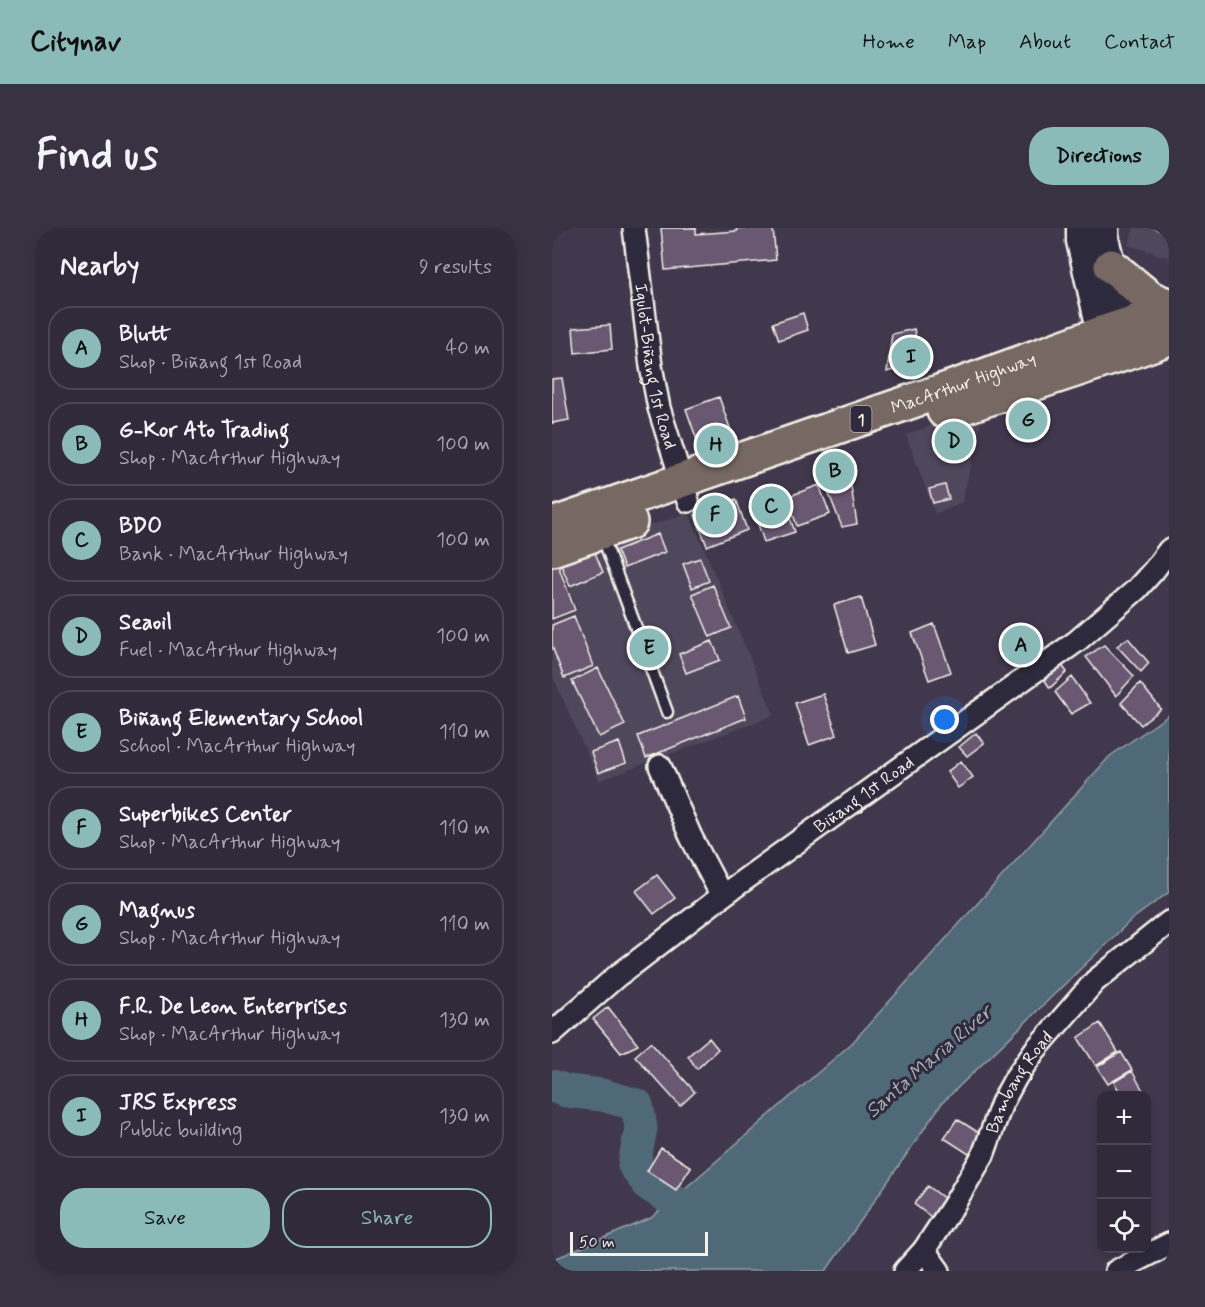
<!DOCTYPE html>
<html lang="en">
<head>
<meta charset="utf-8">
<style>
  :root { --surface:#312a3a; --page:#393242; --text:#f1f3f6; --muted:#a8a7af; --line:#4c4654; --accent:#8bbbb9 }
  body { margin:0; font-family:Mynerve,sans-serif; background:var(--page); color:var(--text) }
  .controls { position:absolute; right:18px; bottom:18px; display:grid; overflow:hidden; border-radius:12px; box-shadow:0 3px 9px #0003 }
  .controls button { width:54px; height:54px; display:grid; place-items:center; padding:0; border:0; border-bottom:2px solid var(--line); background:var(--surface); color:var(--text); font:30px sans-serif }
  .scale { position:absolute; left:18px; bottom:15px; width:138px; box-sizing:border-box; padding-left:6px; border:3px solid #f4f1e8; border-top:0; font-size:16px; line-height:21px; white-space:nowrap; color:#f4f1e8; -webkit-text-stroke:4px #2f2a3d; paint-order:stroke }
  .you { position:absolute; left:393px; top:492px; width:21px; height:21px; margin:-15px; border:4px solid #fff; border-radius:50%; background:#1a73e8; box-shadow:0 0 0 9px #1a73e833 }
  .badge { display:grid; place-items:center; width:39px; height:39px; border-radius:50%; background:var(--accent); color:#111; font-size:20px; font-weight:700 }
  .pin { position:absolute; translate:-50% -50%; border:3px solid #fff; box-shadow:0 2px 6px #0006 }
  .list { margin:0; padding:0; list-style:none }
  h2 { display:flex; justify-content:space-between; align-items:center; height:78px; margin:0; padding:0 24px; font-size:26px }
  h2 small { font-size:20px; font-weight:400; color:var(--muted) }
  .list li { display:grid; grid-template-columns:39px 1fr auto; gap:18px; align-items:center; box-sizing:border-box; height:84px; margin:0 12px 12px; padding:0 12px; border:2px solid var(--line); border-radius:24px }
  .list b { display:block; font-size:22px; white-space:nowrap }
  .list p { margin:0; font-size:20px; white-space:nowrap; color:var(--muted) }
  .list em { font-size:20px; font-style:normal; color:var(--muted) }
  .actions { display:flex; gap:12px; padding:18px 24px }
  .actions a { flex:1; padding:14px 0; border:2px solid var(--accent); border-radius:24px; text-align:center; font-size:21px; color:var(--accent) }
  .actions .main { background:var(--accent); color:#111 }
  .icon { flex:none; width:33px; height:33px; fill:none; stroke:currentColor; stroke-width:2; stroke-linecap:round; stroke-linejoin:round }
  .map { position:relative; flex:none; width:617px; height:1043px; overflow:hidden; border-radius:24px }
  header { display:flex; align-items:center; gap:36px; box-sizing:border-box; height:84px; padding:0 30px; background:var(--accent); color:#111 }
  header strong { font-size:28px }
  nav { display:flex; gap:33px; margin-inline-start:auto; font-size:21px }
  .intro { display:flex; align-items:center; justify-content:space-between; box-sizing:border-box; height:144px; padding:0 36px }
  h1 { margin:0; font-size:42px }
  .button { padding:15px 27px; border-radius:24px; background:var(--accent); color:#111; font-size:21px; font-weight:700 }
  main { display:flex; gap:36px; padding:0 36px }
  aside { flex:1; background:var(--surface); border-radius:24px; box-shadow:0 3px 9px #0003 }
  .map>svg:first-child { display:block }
  .built { fill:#50465b }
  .water { fill:#506978; stroke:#929fa5; stroke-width:1.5 }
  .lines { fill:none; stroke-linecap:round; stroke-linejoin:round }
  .river { stroke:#506978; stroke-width:33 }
  .building { fill:#6a5973; stroke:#f4f1e8; stroke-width:1.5 }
  .service-casing { stroke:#f4f1e8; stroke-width:15 }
  .minor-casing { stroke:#f4f1e8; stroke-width:26 }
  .secondary-casing { stroke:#f4f1e8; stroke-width:33 }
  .trunk-casing { stroke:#f4f1e8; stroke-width:38 }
  .service { stroke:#2f2a3d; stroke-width:10 }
  .minor { stroke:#2f2a3d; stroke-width:21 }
  .secondary { stroke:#2f2a3d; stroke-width:28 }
  .trunk { stroke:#776864; stroke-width:33 }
  .labels { text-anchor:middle; stroke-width:6; stroke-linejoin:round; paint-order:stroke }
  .shield { fill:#2f2a3d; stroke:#b9b5b5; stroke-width:1.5 }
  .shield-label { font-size:16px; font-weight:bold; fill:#f4f1e8 }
  .street-label { font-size:18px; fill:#f4f1e8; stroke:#2f2a3d }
  .water-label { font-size:20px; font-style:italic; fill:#aab4b6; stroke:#2f2a3d }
</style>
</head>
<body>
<header>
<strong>Citynav</strong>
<nav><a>Home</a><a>Map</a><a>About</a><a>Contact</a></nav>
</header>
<div class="intro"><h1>Find us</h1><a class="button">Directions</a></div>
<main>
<aside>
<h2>Nearby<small>9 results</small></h2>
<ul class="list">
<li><span class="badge">A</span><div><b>Blutt</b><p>Shop · Biñang 1st Road</p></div><em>40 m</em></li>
<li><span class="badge">B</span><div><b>G-Kor Ato Trading</b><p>Shop · MacArthur Highway</p></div><em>100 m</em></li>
<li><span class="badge">C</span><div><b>BDO</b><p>Bank · MacArthur Highway</p></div><em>100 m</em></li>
<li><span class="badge">D</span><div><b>Seaoil</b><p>Fuel · MacArthur Highway</p></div><em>100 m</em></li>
<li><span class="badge">E</span><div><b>Biñang Elementary School</b><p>School · MacArthur Highway</p></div><em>110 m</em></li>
<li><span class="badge">F</span><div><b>Superbikes Center</b><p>Shop · MacArthur Highway</p></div><em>110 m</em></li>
<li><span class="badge">G</span><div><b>Magnus</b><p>Shop · MacArthur Highway</p></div><em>110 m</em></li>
<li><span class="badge">H</span><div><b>F.R. De Leon Enterprises</b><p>Shop · MacArthur Highway</p></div><em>130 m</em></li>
<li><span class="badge">I</span><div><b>JRS Express</b><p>Public building</p></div><em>130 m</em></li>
</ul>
<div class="actions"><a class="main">Save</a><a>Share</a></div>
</aside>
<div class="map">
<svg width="617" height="1043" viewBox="0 0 617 1043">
  <rect width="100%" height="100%" fill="#41384d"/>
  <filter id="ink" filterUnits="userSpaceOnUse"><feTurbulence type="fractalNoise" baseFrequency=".0167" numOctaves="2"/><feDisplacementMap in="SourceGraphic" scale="12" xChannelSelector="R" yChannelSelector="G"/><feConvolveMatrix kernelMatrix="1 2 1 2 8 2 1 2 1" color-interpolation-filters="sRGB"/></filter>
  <g filter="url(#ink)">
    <!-- built -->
    <path class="built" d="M582 0H617V30L576 17Z
      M427 179 429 195 410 274 383 286 354 207Z
      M137 285 222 487 47 553 0 446V394L26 383 4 327Z"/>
    <!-- water -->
    <path class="water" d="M617 487V664L579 692 390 875 274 1043H0V1032L99 990 300 815 558 528Z"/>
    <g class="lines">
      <!-- river -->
      <path class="river" d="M0 858 15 863 50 867 85 877 89 900 82 937 97 957 157 995"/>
    </g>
    <!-- building -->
    <path class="building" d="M109 0H144V6L185 3 184 0H221L224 32 113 42Z
      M602 0H617V6Z
      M251 85 256 102 227 112 221 95Z
      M58 97 60 121 23 125 21 100Z
      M362 101 369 133 335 144 340 106Z
      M10 150 17 192 0 195V151Z
      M167 169 184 217 151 229 134 181Z
      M412 201 417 216 392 224 387 209Z
      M295 233 305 296 290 299 268 243Z
      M267 257 278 286 245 298 235 269Z
      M393 257 397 271 381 275 377 261Z
      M230 267 243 304 212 314 200 278Z
      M184 271 195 302 155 318 143 287Z
      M106 306 113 324 72 340 65 322Z
      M41 320 51 344 18 358 8 334Z
      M148 330 157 353 140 360 131 336Z
      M6 337 23 382 0 391V339Z
      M161 357 179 400 158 409 140 366Z
      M309 369 323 417 296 425 282 377Z
      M22 388 41 438 12 450 0 418V397Z
      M382 396 399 444 377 452 360 405Z
      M576 410 597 435 589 444 565 418Z
      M160 413 168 432 134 445 127 426Z
      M552 417 582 448 564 468 534 429Z
      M508 435 515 444 498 460 490 448Z
      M46 440 73 497 47 509 20 453Z
      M520 449 538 475 519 486 503 464Z
      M588 455 609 481 589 497 569 475Z
      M271 466 285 507 257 517 243 475Z
      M186 468 194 490 94 530 86 508Z
      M424 505 432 515 415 528 407 519Z
      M67 514 74 535 46 545 39 524Z
      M409 533 421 549 406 560 395 544Z
      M105 647 123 670 102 686 84 663Z
      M56 779 86 817 69 825 41 791Z
      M548 795 566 824 544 838 526 810Z
      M157 810 166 821 145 841 136 828Z
      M99 814 143 864 128 878 83 828Z
      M569 824 580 842 556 856 545 839Z
      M580 843 594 868H570L562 854Z
      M405 891 432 908 420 928 392 910Z
      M109 920 139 939 124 962 95 943Z
      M376 958 397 974 383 992 362 976Z"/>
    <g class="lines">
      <defs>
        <path id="service" d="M50 307 115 484"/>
        <g id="minor">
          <path id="s1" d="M82 0 99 138 107 180 136 273"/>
          <path d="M108 538 139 609 170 668"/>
          <path id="s2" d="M0 805 65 748 84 734 170 668 525 413 585 361 602 342 617 322"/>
          <path d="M372 1022 387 1043"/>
          <path id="s3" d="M353 1043 372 1022 401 978 431 927 450 875 464 849 483 822 543 753 617 694"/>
          <path d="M564 1043 617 1016"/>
        </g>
        <path id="secondary" d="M529 0V13L550 105 559 126
          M552 0V11L574 97 582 117"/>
        <g id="trunk">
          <path d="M559 38 598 70 617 78"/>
          <path d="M392 183 414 178 584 122 617 110"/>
          <path id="s4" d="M0 297 407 157 550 105 617 83"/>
          <path d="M0 321 78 294"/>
        </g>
      </defs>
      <!-- service casing -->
      <use href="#service" class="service-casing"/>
      <!-- minor casing -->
      <use href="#minor" class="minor-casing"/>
      <!-- secondary casing -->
      <use href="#secondary" class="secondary-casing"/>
      <!-- trunk casing -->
      <use href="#trunk" class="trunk-casing"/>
      <!-- service -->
      <use href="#service" class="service"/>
      <!-- minor -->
      <use href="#minor" class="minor"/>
      <!-- secondary -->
      <use href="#secondary" class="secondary"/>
      <!-- trunk -->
      <use href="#trunk" class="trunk"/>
    </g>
  </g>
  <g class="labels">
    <!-- shield labels -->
    <rect class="shield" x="298.5" y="178" width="21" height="26" rx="4.5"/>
    <g class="shield-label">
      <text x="309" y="197">1</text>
    </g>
    <!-- street labels -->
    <g class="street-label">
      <text dy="6" stroke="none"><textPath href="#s1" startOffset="140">Igulot-Biñang 1st Road</textPath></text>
      <text dy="6" stroke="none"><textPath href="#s4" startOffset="435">MacArthur Highway</textPath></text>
      <text dy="6" stroke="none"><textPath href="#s2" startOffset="393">Biñang 1st Road</textPath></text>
      <text dy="6" stroke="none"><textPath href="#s3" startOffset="222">Bambang Road</textPath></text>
    </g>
    <!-- water labels -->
    <g class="water-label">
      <text transform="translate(376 833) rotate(-41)" y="7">Santa Maria River</text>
    </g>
  </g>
</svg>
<div class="controls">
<button>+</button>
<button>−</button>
<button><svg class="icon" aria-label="locate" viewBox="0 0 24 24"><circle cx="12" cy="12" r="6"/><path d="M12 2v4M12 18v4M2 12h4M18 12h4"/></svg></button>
</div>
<div class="scale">50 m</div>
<div class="you"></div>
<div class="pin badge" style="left:469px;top:417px">A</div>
<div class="pin badge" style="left:283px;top:243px">B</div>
<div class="pin badge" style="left:219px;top:278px">C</div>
<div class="pin badge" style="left:402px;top:213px">D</div>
<div class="pin badge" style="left:97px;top:420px">E</div>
<div class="pin badge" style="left:163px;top:287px">F</div>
<div class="pin badge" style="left:476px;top:192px">G</div>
<div class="pin badge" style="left:164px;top:217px">H</div>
<div class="pin badge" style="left:359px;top:129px">I</div>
</div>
</main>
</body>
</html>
